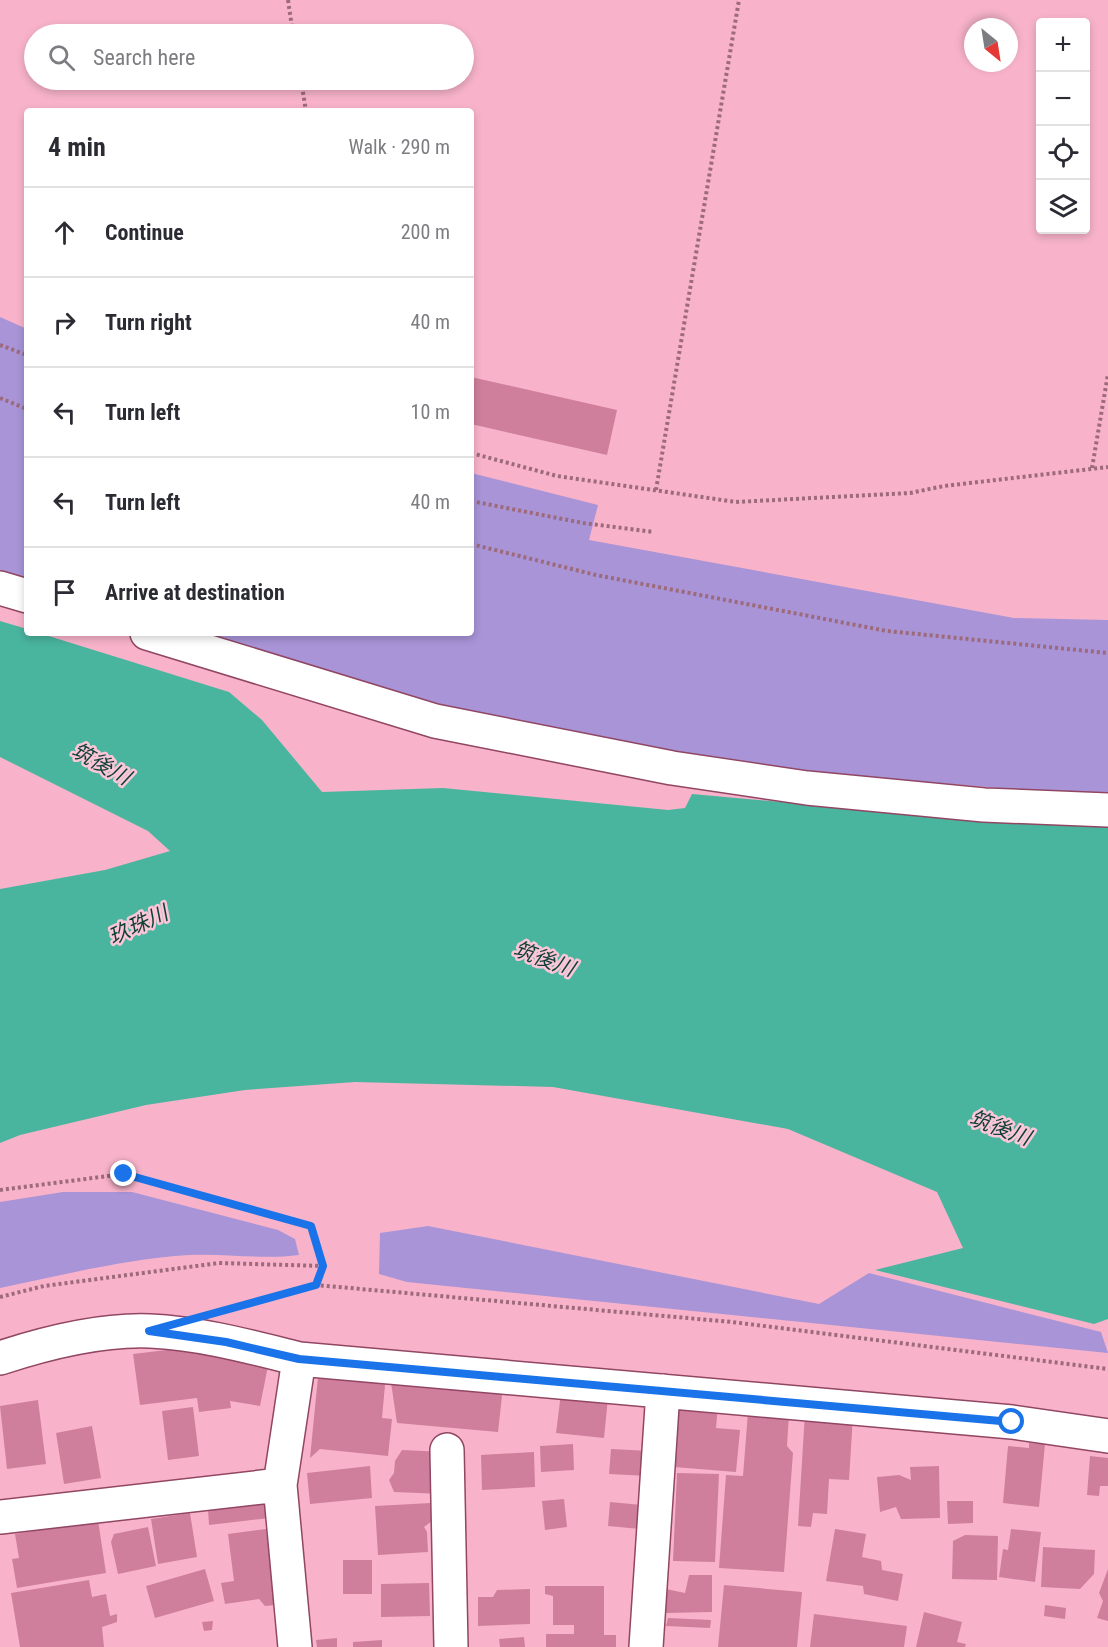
<!DOCTYPE html>
<html lang="en">
<head>
<meta charset="utf-8">
<style>
  :root { --surface:#fff; --page:#f7f7f7; --text:#2b2b33; --muted:#7c7c81; --line:#e1e1e2 }
  body { margin:0; font-family:"Roboto Condensed","Noto Sans JP",sans-serif; background:var(--page); color:var(--text) }
  .controls { position:absolute; right:18px; top:18px; display:grid; overflow:hidden; border-radius:6px; box-shadow:0 3px 9px #0003 }
  .controls button { width:54px; height:54px; display:grid; place-items:center; padding:0; border:0; border-bottom:2px solid var(--line); background:var(--surface); color:var(--text); font:30px sans-serif }
  .compass { position:absolute; left:964px; top:18px; width:54px; height:54px; border-radius:50%; background:var(--surface); box-shadow:0 3px 9px #0003; rotate:150deg }
  .stop { position:absolute; width:18px; height:18px; margin:-14px; border:4px solid #1a73e8; border-radius:50%; background:#fff }
  .stop.end { background:#1a73e8; border-color:#fff; box-shadow:0 2px 6px #0008 }
  .list { margin:0; padding:0; list-style:none }
  h2 { display:flex; justify-content:space-between; align-items:center; height:78px; margin:0; padding:0 24px; font-size:26px }
  h2 small { font-size:20px; font-weight:400; color:var(--muted) }
  .list li { display:grid; grid-template-columns:39px 1fr auto; gap:18px; align-items:center; box-sizing:border-box; height:90px; padding:0 24px; border-top:2px solid var(--line) }
  .list b { display:block; font-size:22px; white-space:nowrap }
  .list em { font-size:20px; font-style:normal; color:var(--muted) }
  .icon { flex:none; width:33px; height:33px; fill:none; stroke:currentColor; stroke-width:2; stroke-linecap:round; stroke-linejoin:round }
  .map { position:relative; flex:none; width:1108px; height:1647px; overflow:hidden }
  .search { position:absolute; background:var(--surface); box-shadow:0 3px 9px #0003; left:24px; top:24px; width:450px; height:66px; display:flex; align-items:center; gap:15px; box-sizing:border-box; padding:0 21px; border-radius:33px; color:var(--muted); font-size:22px }
  .panel { position:absolute; background:var(--surface); box-shadow:0 3px 9px #0003; left:24px; top:108px; width:450px; height:528px; border-radius:6px }
  .map>svg:first-child { display:block }
  .green { fill:#a894d7 }
  .water { fill:#4ab59f }
  .building { fill:#cf7f9c }
  .lines { fill:none; stroke-linecap:round; stroke-linejoin:round }
  .minor-casing { stroke:#914663; stroke-width:36 }
  .path { stroke:#9d6a7c; stroke-width:4; stroke-dasharray:3 3; stroke-linecap:butt }
  .minor { stroke:#fff; stroke-width:33 }
  .route { stroke:#1a73e8; stroke-width:8 }
  .labels { text-anchor:middle; stroke-width:5; stroke-linejoin:round; paint-order:stroke }
  .water-label { font-size:21px; font-style:italic; fill:#0e3f35; stroke:#fbc6d7 }
</style>
</head>
<body>
<div class="map">
<svg width="1108" height="1647" viewBox="0 0 1108 1647">
  <rect width="100%" height="100%" fill="#f8b3ca"/>
  <!-- green -->
  <path class="green" d="M0 317 27 329V581L0 571Z
    M471 473 598 505 589 540 1014 618 1108 620V797L768 769 474 715 196 633H471Z
    M63 1192H132L278 1230 295 1239 299 1255C262 1260 226 1253 189 1255 126 1259 62 1275 0 1288V1202Z
    M428 1226 819 1304 869 1273 1101 1332 1108 1353 407 1282 379 1274 380 1233Z"/>
  <!-- water -->
  <path class="water" d="M0 621 27 629V633H39L229 692 262 720 322 792 443 788 668 810 685 808 692 794 935 816 1108 827V1319L1094 1324 875 1270 963 1248 937 1192 788 1129 553 1087 355 1082 245 1090 146 1105 20 1135 0 1143V889L105 870 170 851 148 831 0 757Z"/>
  <!-- building -->
  <path class="building" d="M471 377 617 410 607 455 471 424Z
    M183 1348 268 1366 260 1406 230 1401 231 1408 199 1412 197 1398 140 1405 133 1354Z
    M319 1367 386 1374 382 1418 392 1419 388 1456 320 1449 310 1458Z
    M390 1376 503 1387 498 1432 397 1423Z
    M561 1393 608 1398 604 1438 556 1433Z
    M38 1400 46 1464 7 1469 0 1406Z
    M680 1402 718 1405 716 1428 740 1430 736 1472 674 1467Z
    M193 1407 199 1456 168 1460 162 1411Z
    M748 1412 789 1414 787 1446 793 1453 784 1572 719 1568 726 1475 743 1476Z
    M805 1413 853 1416 849 1480 829 1479 827 1514 813 1513 811 1527 798 1526Z
    M92 1426 101 1478 64 1484 56 1433Z
    M1029 1443 1045 1444 1039 1507 1003 1503 1008 1446 1029 1448Z
    M573 1444 574 1470 541 1472 540 1446Z
    M611 1449 650 1451 648 1476 609 1474Z
    M402 1450 445 1452 443 1494 394 1492 389 1480 394 1473 395 1461Z
    M534 1452 535 1487 482 1490 481 1455Z
    M1090 1456 1108 1458V1486H1100L1099 1496 1087 1495Z
    M370 1466 372 1498 310 1504 307 1473Z
    M939 1466 940 1518 901 1519 896 1507 880 1512 877 1477 899 1475 911 1480 910 1467Z
    M677 1473 719 1474 715 1562 673 1561Z
    M564 1499 567 1527 545 1530 542 1501Z
    M947 1501H973V1523L948 1524Z
    M610 1502 642 1505 640 1529 608 1526Z
    M269 1503 270 1518 209 1525 208 1510Z
    M431 1503 432 1521 424 1527 427 1532 428 1552 378 1555 375 1506Z
    M190 1513 197 1557 158 1564 151 1519Z
    M98 1520 106 1573 17 1588 12 1559 19 1558 15 1534Z
    M148 1527 156 1566 118 1574 111 1542 114 1534Z
    M266 1529 276 1605 265 1606 259 1599 225 1604 221 1583 234 1581 228 1534Z
    M835 1529 866 1534 862 1557 881 1561 882 1570 903 1574 898 1601 864 1594 863 1586 826 1581Z
    M1011 1529 1041 1532 1035 1582 999 1577 1003 1549 1008 1550Z
    M965 1535 998 1536 997 1580 952 1579 953 1541Z
    M1043 1547 1095 1550 1094 1574 1080 1589 1041 1587Z
    M343 1560H372V1594H343Z
    M205 1569 214 1601 155 1618 146 1586Z
    M1108 1569V1621L1097 1618 1103 1601 1099 1593Z
    M689 1575H712V1612L666 1613V1589L685 1593Z
    M89 1580 92 1597 106 1594 110 1616 117 1614V1622L102 1627 104 1647H20L11 1593Z
    M429 1583 430 1616 381 1617V1584Z
    M724 1585 802 1592 797 1647H718Z
    M545 1586H604V1635H616V1647H546V1634H574V1625H553V1596L545 1594Z
    M530 1589V1624L478 1626V1597H493L497 1590Z
    M1045 1605 1066 1608 1065 1619 1044 1616Z
    M924 1612 962 1622 957 1642 966 1644 965 1647H916Z
    M814 1614 907 1626 904 1647H810Z
    M668 1618 711 1620 710 1628 666 1626Z
    M213 1621 212 1630 204 1631 202 1622Z
    M524 1637 525 1647H500L499 1639Z
    M337 1638V1647H317L316 1640Z
    M382 1640V1647H353V1642Z"/>
  <g class="lines">
    <defs>
      <path id="minor" d="M0 588 27 596
        M147 633 435 721 672 768 807 788 984 805 1108 810
        M0 1358C46 1343 101 1329 150 1331 200 1333 251 1347 299 1359L1012 1422 1108 1436
        M447 1450 451 1647
        M0 1517 280 1485
        M295 1647 280 1485 299 1359
        M646 1647 663 1391"/>
    </defs>
    <!-- minor casing -->
    <use href="#minor" class="minor-casing"/>
    <!-- path -->
    <path class="path" d="M288 0 293 34
      M301 80 306 111
      M0 345 27 355
      M0 398 27 409
      M471 453 557 476 736 502 910 493 944 486 1108 467
      M1092 468 1108 374
      M656 490 739 0
      M471 501 583 523 654 532
      M471 544 596 575 887 631 1108 653
      M0 1190 124 1174 311 1226 323 1266
      M0 1297 44 1286 219 1263 323 1266 316 1285
      M228 1309 316 1285 732 1322 1108 1369"/>
    <!-- minor -->
    <use href="#minor" class="minor"/>
  </g>
  <g class="lines">
    <!-- route -->
    <path class="route" d="M124 1174 311 1226 323 1266 316 1285 149 1331 226 1342 299 1359 1012 1422"/>
  </g>
  <g class="labels">
    <!-- water labels -->
    <g class="water-label">
      <text transform="translate(101 764) rotate(29)" y="7">筑後川</text>
      <text transform="translate(138 925) rotate(-25)" y="7">玖珠川</text>
      <text transform="translate(544 959) rotate(20)" y="7">筑後川</text>
      <text transform="translate(1000 1128) rotate(20)" y="7">筑後川</text>
    </g>
  </g>
</svg>
<div class="controls">
<button>+</button>
<button>−</button>
<button><svg class="icon" aria-label="locate" viewBox="0 0 24 24"><circle cx="12" cy="12" r="6"/><path d="M12 2v4M12 18v4M2 12h4M18 12h4"/></svg></button>
<button><svg class="icon" aria-label="layers" viewBox="0 0 24 24"><path d="M12 4l9 5-9 5-9-5zM3 14l9 5 9-5"/></svg></button>
</div>
<svg class="compass" viewBox="-18 -18 36 36"><path d="M0-13l5 13h-10z" fill="#e53935"/><path d="M0 13l5-13h-10z" fill="#7c7c81"/></svg>
<div class="stop" style="left:1012px;top:1422px"></div>
<div class="stop end" style="left:124px;top:1174px"></div>
<div class="search"><svg class="icon" aria-label="search" viewBox="0 0 24 24"><circle cx="10" cy="10" r="6"/><path d="M15 15l6 6"/></svg>Search here</div>
<section class="panel">
<h2>4 min<small>Walk · 290 m</small></h2>
<ul class="list">
<li><svg class="icon" aria-label="ahead" viewBox="0 0 24 24"><path d="M12 20V5M6 11l6-6 6 6"/></svg><div><b>Continue</b></div><em>200 m</em></li>
<li><svg class="icon" aria-label="right" viewBox="0 0 24 24"><path d="M7 20v-9h11M14 6l5 5-5 5"/></svg><div><b>Turn right</b></div><em>40 m</em></li>
<li><svg class="icon" aria-label="left" viewBox="0 0 24 24"><path d="M17 20v-9H6M10 6l-5 5 5 5"/></svg><div><b>Turn left</b></div><em>10 m</em></li>
<li><svg class="icon" aria-label="left" viewBox="0 0 24 24"><path d="M17 20v-9H6M10 6l-5 5 5 5"/></svg><div><b>Turn left</b></div><em>40 m</em></li>
<li><svg class="icon" aria-label="arrive" viewBox="0 0 24 24"><path d="M6 21V4h12l-3 4 3 4H6"/></svg><div><b>Arrive at destination</b></div></li>
</ul>
</section>
</div>
</body>
</html>
